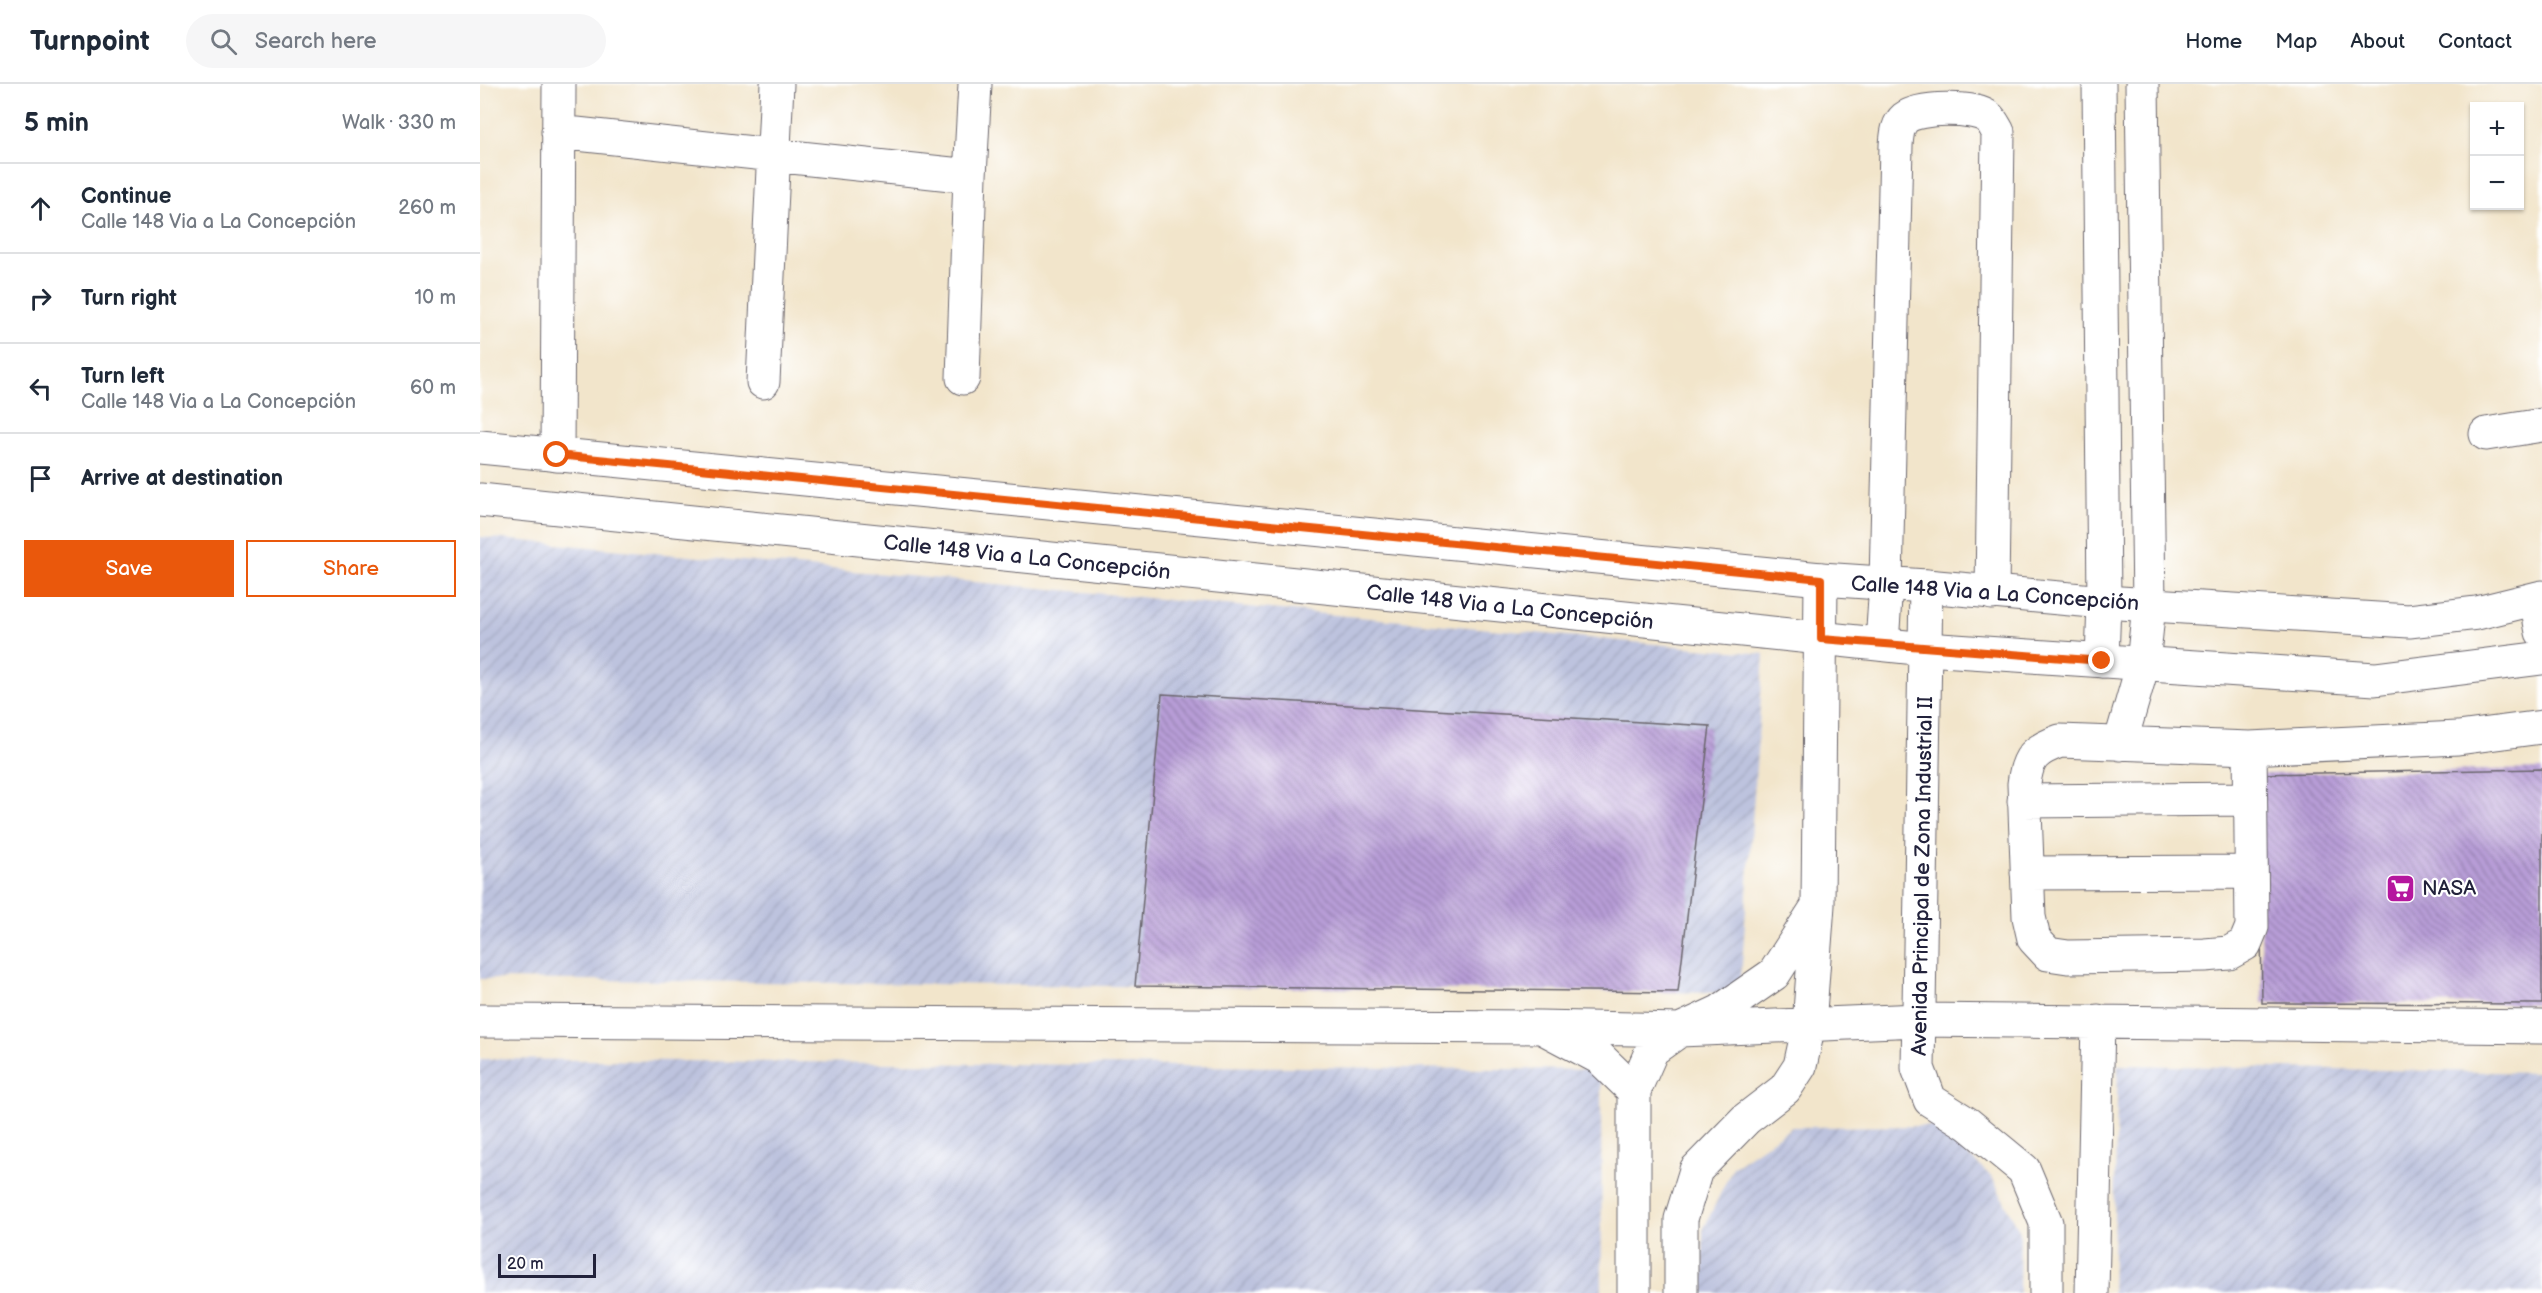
<!DOCTYPE html>
<html lang="en">
<head>
<meta charset="utf-8">
<style>
  :root { --surface:#fff; --page:#f6f6f7; --text:#1f2937; --muted:#747a83; --line:#e0e1e3; --accent:#ea580c }
  body { margin:0; font-family:"Balsamiq Sans",sans-serif; background:var(--page); color:var(--text) }
  .controls { position:absolute; right:18px; top:18px; display:grid; overflow:hidden; border-radius:0px; box-shadow:0 2px 4px #0004 }
  .controls button { width:54px; height:54px; display:grid; place-items:center; padding:0; border:0; border-bottom:2px solid var(--line); background:var(--surface); color:var(--text); font:30px sans-serif }
  .scale { position:absolute; left:18px; bottom:15px; width:98px; box-sizing:border-box; padding-left:6px; border:3px solid #22223b; border-top:0; font-size:16px; line-height:21px; white-space:nowrap; color:#22223b; -webkit-text-stroke:4px #fff; paint-order:stroke }
  .stop { position:absolute; width:18px; height:18px; margin:-14px; border:4px solid #ea580c; border-radius:50%; background:#fff }
  .stop.end { background:#ea580c; border-color:#fff; box-shadow:0 2px 6px #0008 }
  .list { margin:0; padding:0; list-style:none }
  h2 { display:flex; justify-content:space-between; align-items:center; height:78px; margin:0; padding:0 24px; font-size:26px }
  h2 small { font-size:20px; font-weight:400; color:var(--muted) }
  .list li { display:grid; grid-template-columns:39px 1fr auto; gap:18px; align-items:center; box-sizing:border-box; height:90px; padding:0 24px; border-top:2px solid var(--line) }
  .list b { display:block; font-size:22px; white-space:nowrap }
  .list p { margin:0; font-size:20px; white-space:nowrap; color:var(--muted) }
  .list em { font-size:20px; font-style:normal; color:var(--muted) }
  .actions { display:flex; gap:12px; padding:18px 24px }
  .actions a { flex:1; padding:14px 0; border:2px solid var(--accent); border-radius:0px; text-align:center; font-size:21px; color:var(--accent) }
  .actions .main { background:var(--accent); color:#fff }
  .icon { flex:none; width:33px; height:33px; fill:none; stroke:currentColor; stroke-width:2; stroke-linecap:round; stroke-linejoin:round }
  .map { position:relative; flex:none; width:2062px; height:1209px; overflow:hidden }
  header { display:flex; align-items:center; gap:36px; box-sizing:border-box; height:84px; padding:0 30px; background:var(--surface); border-bottom:2px solid var(--line) }
  header strong { font-size:28px }
  nav { display:flex; gap:33px; margin-inline-start:auto; font-size:21px }
  .search { width:420px; height:54px; background:var(--page); display:flex; align-items:center; gap:15px; box-sizing:border-box; padding:0 21px; border-radius:33px; color:var(--muted); font-size:22px }
  main { display:flex }
  aside { flex:1; background:var(--surface) }
  .map>svg:first-child { display:block }
  .industrial { fill:url(#industrial-furrows) }
  .building { fill:url(#building-back-hatch) }
  .lines { fill:none; stroke-linecap:round; stroke-linejoin:round }
  .minor-casing { stroke:#6b666d; stroke-width:35 }
  .major-casing { stroke:#6b666d; stroke-width:35 }
  .minor { stroke:#fff; stroke-width:33 }
  .major { stroke:#fff; stroke-width:33 }
  .route { stroke:#ea580c; stroke-width:8 }
  .labels { text-anchor:middle; stroke-width:4.5; stroke-linejoin:round; paint-order:stroke }
  .street-label { font-size:21px; fill:#22223b; stroke:#fff }
  .poi-label { font-size:21px; fill:#22223b; stroke:#fff; text-anchor:start }
</style>
</head>
<body>
<header>
<strong>Turnpoint</strong>
<div class="search"><svg class="icon" aria-label="search" viewBox="0 0 24 24"><circle cx="10" cy="10" r="6"/><path d="M15 15l6 6"/></svg>Search here</div>
<nav><a>Home</a><a>Map</a><a>About</a><a>Contact</a></nav>
</header>
<main>
<aside>
<h2>5 min<small>Walk · 330 m</small></h2>
<ul class="list">
<li><svg class="icon" aria-label="ahead" viewBox="0 0 24 24"><path d="M12 20V5M6 11l6-6 6 6"/></svg><div><b>Continue</b><p>Calle 148 Via a La Concepción</p></div><em>260 m</em></li>
<li><svg class="icon" aria-label="right" viewBox="0 0 24 24"><path d="M7 20v-9h11M14 6l5 5-5 5"/></svg><div><b>Turn right</b></div><em>10 m</em></li>
<li><svg class="icon" aria-label="left" viewBox="0 0 24 24"><path d="M17 20v-9H6M10 6l-5 5 5 5"/></svg><div><b>Turn left</b><p>Calle 148 Via a La Concepción</p></div><em>60 m</em></li>
<li><svg class="icon" aria-label="arrive" viewBox="0 0 24 24"><path d="M6 21V4h12l-3 4 3 4H6"/></svg><div><b>Arrive at destination</b></div></li>
</ul>
<div class="actions"><a class="main">Save</a><a>Share</a></div>
</aside>
<div class="map">
<svg width="2062" height="1209" viewBox="0 0 2062 1209">
  <defs>
    <pattern id="industrial-furrows" width="10" height="10" patternUnits="userSpaceOnUse" patternTransform="scale(1.5)"><rect width="10" height="10" fill="#bdc3de"/><path d="M-1 1l2-2M0 10L10 0M9 11l2-2" fill="none" stroke="#a2a7bf"/></pattern>
    <pattern id="building-back-hatch" width="6" height="6" patternUnits="userSpaceOnUse" patternTransform="scale(1.5)"><rect width="6" height="6" fill="#b89dd7"/><path d="M-1 5l2 2M0 0l6 6M5-1l2 2" fill="none" stroke="#9580b0"/></pattern>
  </defs>
  <rect width="100%" height="100%" fill="#fff"/>
  <filter id="ink" filterUnits="userSpaceOnUse"><feTurbulence type="fractalNoise" baseFrequency=".0167" numOctaves="2"/><feDisplacementMap in="SourceGraphic" scale="12" xChannelSelector="R" yChannelSelector="G"/><feConvolveMatrix kernelMatrix="1 2 1 2 8 2 1 2 1" color-interpolation-filters="sRGB"/></filter>
  <filter id="wash" filterUnits="userSpaceOnUse"><feTurbulence type="fractalNoise" baseFrequency=".008" numOctaves="4" result="noise"/><feDisplacementMap in="SourceGraphic" scale="24" xChannelSelector="R" yChannelSelector="G"/><feGaussianBlur stdDeviation="1.35" result="paint"/><feColorMatrix in="noise" values="0 0 0 0 0 0 0 0 0 0 0 0 0 0 0 0 0 1.4 0 .05"/><feComposite in="paint" operator="in"/></filter>
  <g filter="url(#wash)">
    <rect width="100%" height="100%" fill="#f2e5cb"/>
    <!-- industrial -->
    <path class="industrial" d="M0 453 1284 570 1260 909 0 895Z
      M0 975 1121 986 1122 1209H0Z
      M1638 981 2062 989V1209H1632Z
      M1455 1042 1512 1093 1540 1148 1539 1209H1224L1223 1146 1253 1083 1312 1043Z"/>
    <g id="blocks">
      <!-- building -->
      <path class="building" d="M682 610 1230 642 1198 908 655 902Z
        M2062 685V920L1782 919 1779 690Z"/>
    </g>
  </g>
  <g filter="url(#ink)">
    <use href="#blocks" fill-opacity="0" stroke="#6b666d" stroke-width="1.5"/>
    <g class="lines">
      <defs>
        <path id="minor" d="M1619 0 1624 518 1622 577
          M78 48 490 92
          M483 294 490 92 495 0
          M283 298 297 0
          M2006 350 2062 341
          M77 371 79 0
          M1446 502 1438 984 1450 1016 1488 1040 1544 1086 1566 1139V1209
          M2056 515 2062 548
          M1402 560 1406 499 1416 61C1417 51 1417 41 1425 34 1439 23 1493 22 1508 33 1512 36 1515 43 1518 48L1512 509
          M1640 660 1663 580 1669 521 1662 0
          M1770 664 1772 843 1765 860 1749 869 1725 871 1588 873 1568 870 1554 855 1549 833 1544 700C1547 673 1555 666 1580 657L1770 664 1978 654 2062 643
          M1544 717 1770 715
          M1547 789 1771 788
          M0 937 1060 943 1200 946 1439 936 2062 943
          M1067 946 1120 974 1154 1007
          M1154 1209V1007L1172 966 1200 946 1239 928 1294 890 1336 825
          M1201 1209V1135L1216 1086 1266 1035 1305 1005 1320 982 1329 941 1338 821 1341 495
          M1612 1209 1618 937"/>
        <path id="major" d="M0 363 1341 495 1446 502 1624 518 1929 537 1997 529 2062 513
          M0 416 1446 565 1895 595 2062 574"/>
      </defs>
      <!-- minor casing -->
      <use href="#minor" class="minor-casing"/>
      <!-- major casing -->
      <use href="#major" class="major-casing"/>
      <!-- minor -->
      <use href="#minor" class="minor"/>
      <!-- major -->
      <use href="#major" class="major"/>
    </g>
  </g>
  <g class="lines" filter="url(#ink)">
    <!-- route -->
    <path class="route" d="M77 371 1341 495V555L1622 577"/>
  </g>
  <!-- icons -->
  <defs>
    <symbol id="supermarket-square" viewBox="-11 -11 22 22"><rect x="-9" y="-9" width="18" height="18" rx="4" fill="#b5179e" stroke="#fff"/><path d="M-6-5.5h2.5l.6 2H6L4.5 2H-2.5L-4.4-4H-6ZM-1.5 3.2a1.3 1.3 0 1 0 .1 0ZM3 3.2a1.3 1.3 0 1 0 .1 0Z" fill="#fff"/></symbol>
  </defs>
  <g fill-rule="evenodd">
    <use href="#supermarket-square" x="1904" y="788" width="33" height="33"/>
  </g>
  <g class="labels">
    <!-- street labels -->
    <g class="street-label">
      <text transform="translate(547 473) rotate(6)" y="7">Calle 148 Via a La Concepción</text>
      <text transform="translate(1515 509) rotate(4)" y="7">Calle 148 Via a La Concepción</text>
      <text transform="translate(1030 523) rotate(6)" y="7">Calle 148 Via a La Concepción</text>
      <text transform="translate(1442 792) rotate(-89)" y="7">Avenida Principal de Zona Industrial II</text>
    </g>
    <!-- poi labels -->
    <g class="poi-label">
      <text x="1942" y="811">NASA</text>
    </g>
  </g>
</svg>
<div class="controls">
<button>+</button>
<button>−</button>
</div>
<div class="scale">20 m</div>
<div class="stop" style="left:77px;top:371px"></div>
<div class="stop end" style="left:1622px;top:577px"></div>
</div>
</main>
</body>
</html>
